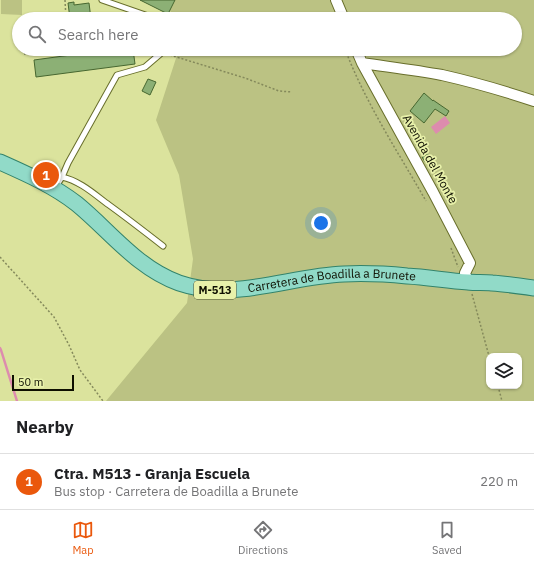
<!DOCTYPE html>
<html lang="en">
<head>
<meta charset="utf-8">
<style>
  :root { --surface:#fff; --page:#f2f2f2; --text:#202124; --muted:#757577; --line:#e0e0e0; --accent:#ea580c }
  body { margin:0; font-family:"IBM Plex Sans",sans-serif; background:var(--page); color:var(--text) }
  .controls { position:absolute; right:12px; bottom:12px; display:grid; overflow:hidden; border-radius:8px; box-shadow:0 1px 3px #0004 }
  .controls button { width:36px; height:36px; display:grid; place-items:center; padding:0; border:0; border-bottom:1px solid var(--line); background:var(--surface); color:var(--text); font:20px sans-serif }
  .scale { position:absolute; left:12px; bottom:10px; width:62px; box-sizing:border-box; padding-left:4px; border:2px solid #0e0f00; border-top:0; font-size:11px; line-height:14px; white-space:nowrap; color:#0e0f00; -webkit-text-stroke:3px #e8f1aa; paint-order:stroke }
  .you { position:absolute; left:321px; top:223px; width:14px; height:14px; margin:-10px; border:3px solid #fff; border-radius:50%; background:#1a73e8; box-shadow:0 0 0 6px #1a73e833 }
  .badge { display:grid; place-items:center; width:26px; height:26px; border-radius:50%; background:var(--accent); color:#fff; font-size:13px; font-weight:700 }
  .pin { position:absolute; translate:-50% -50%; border:2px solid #fff; box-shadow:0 1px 4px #0006 }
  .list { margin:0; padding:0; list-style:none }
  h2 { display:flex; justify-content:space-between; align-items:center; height:52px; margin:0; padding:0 16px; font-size:17px }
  h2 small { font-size:13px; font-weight:400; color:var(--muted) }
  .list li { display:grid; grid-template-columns:26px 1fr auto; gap:12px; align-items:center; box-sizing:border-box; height:56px; padding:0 16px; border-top:1px solid var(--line) }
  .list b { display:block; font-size:15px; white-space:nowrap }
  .list p { margin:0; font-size:13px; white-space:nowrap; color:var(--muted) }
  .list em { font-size:13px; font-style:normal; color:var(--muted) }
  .icon { flex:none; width:22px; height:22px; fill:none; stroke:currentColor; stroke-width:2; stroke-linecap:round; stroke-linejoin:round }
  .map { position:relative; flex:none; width:534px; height:401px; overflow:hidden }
  .search { position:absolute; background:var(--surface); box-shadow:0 1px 3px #0004; left:12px; right:12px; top:12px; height:44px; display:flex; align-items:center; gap:10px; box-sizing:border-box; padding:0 14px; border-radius:22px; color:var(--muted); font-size:15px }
  .sheet { height:108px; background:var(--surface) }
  nav { display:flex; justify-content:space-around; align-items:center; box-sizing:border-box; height:56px; border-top:1px solid var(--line); background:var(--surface); font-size:11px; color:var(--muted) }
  nav a { display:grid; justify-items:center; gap:2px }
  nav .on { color:var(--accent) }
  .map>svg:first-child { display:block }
  .green { fill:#bbc283; fill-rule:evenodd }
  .water { fill:#dd8cae }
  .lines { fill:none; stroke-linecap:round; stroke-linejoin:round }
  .stream { stroke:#dd8cae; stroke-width:2.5 }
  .building { fill:#8cb075; stroke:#476730 }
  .service-casing { stroke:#686e2b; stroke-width:7 }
  .minor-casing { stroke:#686e2b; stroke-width:12 }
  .primary-casing { stroke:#33836b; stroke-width:17 }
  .path { stroke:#84895b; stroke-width:1.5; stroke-dasharray:2 2; stroke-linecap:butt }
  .service { stroke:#fff; stroke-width:5 }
  .minor { stroke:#fff; stroke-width:10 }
  .primary { stroke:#91dac8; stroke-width:15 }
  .labels { text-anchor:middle; stroke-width:3.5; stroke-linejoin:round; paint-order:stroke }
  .shield { fill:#e8f1aa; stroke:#4f5333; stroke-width:1 }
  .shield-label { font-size:11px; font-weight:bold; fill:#0e0f00 }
  .street-label { font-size:12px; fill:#0e0f00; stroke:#e8f1aa }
</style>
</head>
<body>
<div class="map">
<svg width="534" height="401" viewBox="0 0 534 401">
  <rect width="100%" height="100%" fill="#dbe39d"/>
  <!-- green -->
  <path class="green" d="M1 0H22V15L1 14Z
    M162 0H534V401H106L187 303 193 259 179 175 156 120 179 49H515V19H176ZM489 356H519V386H489Z"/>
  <!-- water -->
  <path class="water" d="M445 116 450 123 436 134 431 127Z"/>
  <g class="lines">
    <!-- stream -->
    <path class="stream" d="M0 348 1 350 17 401"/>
  </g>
  <!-- building -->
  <path class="building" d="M140 0H175L168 14Z
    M74 2V5L89 3 91 19H70L68 3Z
    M115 49H133L135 64 36 77 34 60Z
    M148 79 156 82 150 95 142 91Z
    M424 93 433 101V100L449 111 446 116 435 109 424 123 410 111Z
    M428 154 431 159 425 162 422 157Z"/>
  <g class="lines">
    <defs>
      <path id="service" d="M102 0 157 19
        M62 177C80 181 94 194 109 205 127 218 145 232 163 246
        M55 188 62 177 68 163 117 75 145 67 166 49"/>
      <path id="minor" d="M336 0 344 19
        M356 49 362 63 433 192 470 263 465 273 468 282
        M362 63C389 67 415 70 442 75 473 82 504 91 534 101"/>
      <g id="primary">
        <path id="s1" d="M0 162C27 174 54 186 77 204 110 231 137 268 179 283 234 302 289 276 344 274 365 273 386 274 407 276 428 277 448 281 468 282 476 283 484 282 492 283 506 284 520 286 534 288"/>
      </g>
    </defs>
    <!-- service casing -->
    <use href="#service" class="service-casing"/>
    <!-- minor casing -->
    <use href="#minor" class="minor-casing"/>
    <!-- primary casing -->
    <use href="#primary" class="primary-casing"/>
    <!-- path -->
    <path class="path" d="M65 0 66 19
      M24 49 25 55
      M345 49C365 102 398 152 426 201
      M170 55 245 78 279 91 292 92
      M451 248 458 267
      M0 257 54 317 69 345 80 370 103 401
      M472 294 489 356
      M498 386 502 401"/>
    <!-- service -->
    <use href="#service" class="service"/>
    <!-- minor -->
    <use href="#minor" class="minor"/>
    <!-- primary -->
    <use href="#primary" class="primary"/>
  </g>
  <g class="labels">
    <!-- shield labels -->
    <rect class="shield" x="194" y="281" width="42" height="18" rx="3"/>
    <g class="shield-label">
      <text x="215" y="294">M-513</text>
    </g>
    <!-- street labels -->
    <g class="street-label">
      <text transform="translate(430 159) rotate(61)" y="4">Avenida del Monte</text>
      <text dy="4" stroke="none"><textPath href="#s1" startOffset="372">Carretera de Boadilla a Brunete</textPath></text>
    </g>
  </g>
</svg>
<div class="controls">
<button><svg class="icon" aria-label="layers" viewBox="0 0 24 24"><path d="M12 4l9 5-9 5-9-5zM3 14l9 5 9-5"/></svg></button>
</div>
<div class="scale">50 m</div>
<div class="you"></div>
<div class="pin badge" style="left:46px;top:175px">1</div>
<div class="search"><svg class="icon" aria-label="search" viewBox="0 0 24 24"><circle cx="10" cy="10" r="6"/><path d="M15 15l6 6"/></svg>Search here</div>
</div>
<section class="sheet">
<h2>Nearby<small></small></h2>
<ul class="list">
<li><span class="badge">1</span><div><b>Ctra. M513 - Granja Escuela</b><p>Bus stop · Carretera de Boadilla a Brunete</p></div><em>220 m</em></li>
</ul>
</section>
<nav>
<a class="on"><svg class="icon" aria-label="map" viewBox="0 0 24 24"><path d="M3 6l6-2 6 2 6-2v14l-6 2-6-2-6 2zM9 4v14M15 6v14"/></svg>Map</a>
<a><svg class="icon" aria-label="directions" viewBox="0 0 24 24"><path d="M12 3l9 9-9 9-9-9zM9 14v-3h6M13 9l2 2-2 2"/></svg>Directions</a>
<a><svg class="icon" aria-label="saved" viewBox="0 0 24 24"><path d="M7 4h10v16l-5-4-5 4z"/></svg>Saved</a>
</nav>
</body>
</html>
